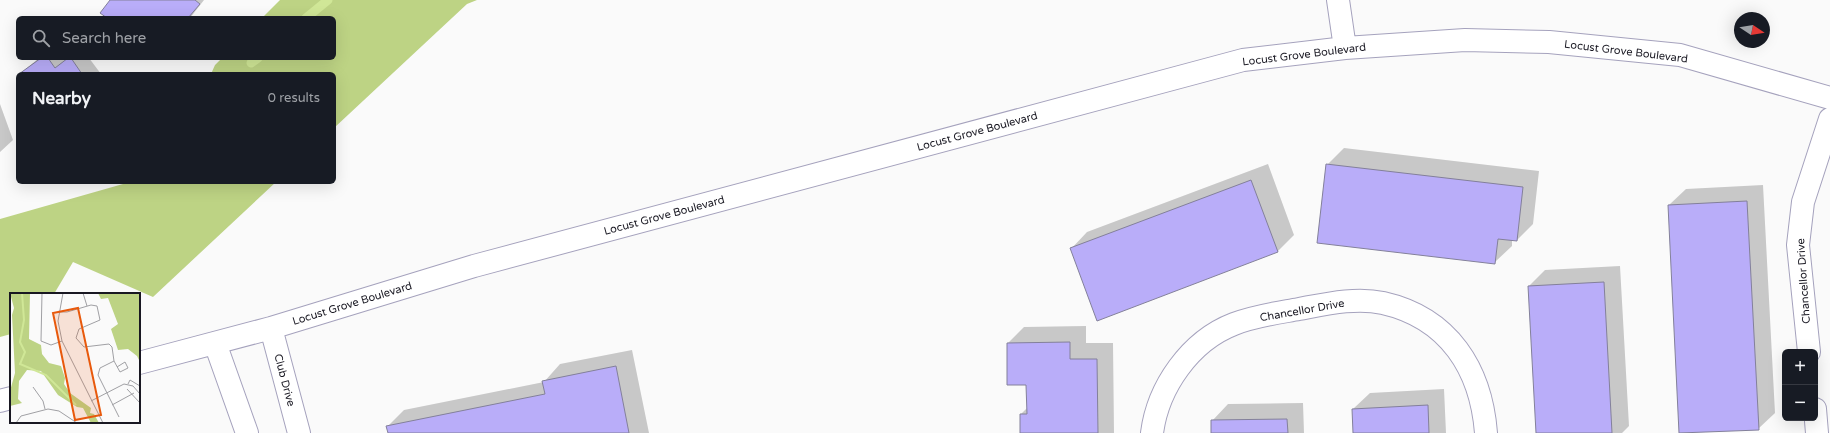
<!DOCTYPE html>
<html lang="en">
<head>
<meta charset="utf-8">
<style>
  :root { --surface:#171b24; --page:#242831; --text:#f1f3f6; --muted:#9ea1a6; --line:#363941 }
  body { margin:0; font-family:"Varela Round",sans-serif; background:var(--page); color:var(--text) }
  .controls { position:absolute; right:12px; bottom:12px; display:grid; overflow:hidden; border-radius:6px; box-shadow:0 4px 16px #0002 }
  .controls button { width:36px; height:36px; display:grid; place-items:center; padding:0; border:0; border-bottom:1px solid var(--line); background:var(--surface); color:var(--text); font:20px sans-serif }
  .compass { position:absolute; left:1734px; top:12px; width:36px; height:36px; border-radius:50%; background:var(--surface); box-shadow:0 4px 16px #0002; rotate:102deg }
  .list { margin:0; padding:0; list-style:none }
  h2 { display:flex; justify-content:space-between; align-items:center; height:52px; margin:0; padding:0 16px; font-size:17px }
  h2 small { font-size:13px; font-weight:400; color:var(--muted) }
  .icon { flex:none; width:22px; height:22px; fill:none; stroke:currentColor; stroke-width:2; stroke-linecap:round; stroke-linejoin:round }
  .map { position:relative; flex:none; width:1830px; height:433px; overflow:hidden }
  .search { position:absolute; background:var(--surface); box-shadow:0 4px 16px #0002; left:16px; top:16px; width:320px; height:44px; display:flex; align-items:center; gap:10px; box-sizing:border-box; padding:0 14px; border-radius:6px; color:var(--muted); font-size:15px }
  .panel { position:absolute; background:var(--surface); box-shadow:0 4px 16px #0002; left:16px; top:72px; width:320px; height:112px; border-radius:6px }
  .map>svg:first-child { display:block }
  .forest { fill:#bdd384 }
  .shadow { fill:#0003 }
  .lines { fill:none; stroke-linecap:round; stroke-linejoin:round }
  .stream { stroke:#d0e797; stroke-width:9 }
  .building { fill:#b9adf9; stroke:#83809a }
  .minor-casing { stroke:#a5a2bd; stroke-width:24 }
  .minor { stroke:#fff; stroke-width:22 }
  .labels { text-anchor:middle; stroke-width:3; stroke-linejoin:round; paint-order:stroke }
  .street-label { font-size:11px; fill:#191822; stroke:#fff }
  .inset-river { fill:none; stroke:#d0e797; stroke-width:2 }
  .inset-road { fill:none; stroke:#a0a0a4; stroke-width:1 }
  .view { fill:#e8590c; fill-opacity:0.15; stroke:#e8590c; stroke-width:2 }
  .inset-edge { fill:none; stroke:#191822; stroke-width:2 }
</style>
</head>
<body>
<div class="map">
<svg width="1830" height="433" viewBox="0 0 1830 433">
  <rect width="100%" height="100%" fill="#fafafa"/>
  <!-- forest -->
  <path class="forest" d="M280 0H477L467 4 334 128V74H211L215 65 222 58H334V18H262Z
    M130 182H276L153 297 73 262 54 294H11V334L0 337V219Z"/>
  <!-- shadow -->
  <path class="shadow" d="M111 0H204L190 18H109Z
    M39 58H89L101 74H20Z
    M0 104 13 140 0 152Z
    M1344 148 1539 171 1533 224 1517 240H1512V246L1495 262 1327 165Z
    M1268 164 1294 235 1278 251 1097 319 1071 249 1087 232Z
    M1763 185 1775 413 1758 429 1680 433 1669 205 1686 189Z
    M1620 266 1629 426 1622 433H1537L1529 286 1545 270Z
    M1086 326V343H1113L1114 433H1021V414L1028 407 1027 384 1008 343 1024 327Z
    M632 350 649 433H389L388 426 404 410 544 382 560 364Z
    M1444 389 1446 433H1354L1353 409 1370 393Z
    M1303 403 1304 433H1212V421L1228 404Z"/>
  <g class="lines">
    <!-- stream -->
    <path class="stream" d="M306 18 328 0
      M251 63 258 58"/>
  </g>
  <!-- building -->
  <path class="building" d="M110 0H195L200 4 188 18H107L100 13Z
    M41 58H48L55 68 68 58H71L82 74H19Z
    M1326 164 1523 187 1517 241 1498 239 1495 264 1317 243Z
    M1251 180 1278 252 1097 321 1070 248Z
    M1747 201 1759 430 1679 433 1668 205Z
    M1604 282 1612 433H1536L1528 286Z
    M1070 342V359H1097L1098 433H1020V414H1027L1026 385H1007V343Z
    M616 366 629 433H388L386 426 545 394 542 381Z
    M1428 405 1429 433H1353L1352 409Z
    M1287 419 1288 433H1211V420Z"/>
  <g class="lines">
    <defs>
      <path id="minor" d="M1338 0 1345 48
        M271 328 299 433
        M215 343 247 433
        M1809 352 1798 245 1803 202 1830 119
        M139 363 271 328 474 266 1243 60 1345 48 1465 40 1549 42 1680 55 1830 98
        M0 401 11 398
        M1815 409 1817 433
        M1152 433C1158 387 1190 341 1234 324 1254 316 1277 313 1299 309 1326 304 1356 297 1383 303 1449 318 1481 369 1486 433"/>
    </defs>
    <!-- minor casing -->
    <use href="#minor" class="minor-casing"/>
    <!-- minor -->
    <use href="#minor" class="minor"/>
  </g>
  <g class="labels">
    <!-- street labels -->
    <g class="street-label">
      <text transform="translate(1626 51) rotate(7)" y="4">Locust Grove Boulevard</text>
      <text transform="translate(1304 54) rotate(-7)" y="4">Locust Grove Boulevard</text>
      <text transform="translate(977 131) rotate(-15)" y="4">Locust Grove Boulevard</text>
      <text transform="translate(664 215) rotate(-15)" y="4">Locust Grove Boulevard</text>
      <text transform="translate(1803 281) rotate(-94)" y="4">Chancellor Drive</text>
      <text transform="translate(352 303) rotate(-17)" y="4">Locust Grove Boulevard</text>
      <text transform="translate(1302 310) rotate(-10)" y="4">Chancellor Drive</text>
      <text transform="translate(285 380) rotate(75)" y="4">Club Drive</text>
    </g>
  </g>
  <!-- overview -->
  <g transform="translate(10 293)">
    <rect width="130" height="130" fill="#fafafa"/>
    <path d="M0 0H20L19 46 31 52 32 61 39 70 51 73 55 85 54 91 60 100 81 115 80 120 84 121 89 130H81L73 115 67 114 48 102 31 78 17 77 9 88 8 106 12 110 0 113V98L5 80 2 22 4 15ZM88 0H130V69L127 63 118 56 108 57 101 36 108 31 98 5 91 6Z" fill="#bdd384"/>
    <path class="inset-river" d="M12 0 14 27 10 49 15 59 10 71 36 82 66 112"/>
    <path class="inset-road" d="M32 0 31 48 41 52 52 48M53 0 48 28 52 48 93 130M73 0 77 13M48 19H57L81 12 87 13 90 27 69 36 66 45 74 54 99 51 102 54 104 68 110 79 118 75 115 69 107 74M104 68 90 75 88 82 109 124M118 91 120 87 130 93M23 94 33 108 35 116M117 96 130 110M81 108 114 91 123 93 130 101M102 112 124 100M6 130 11 123 38 116 49 118 67 130"/>
    <path class="view" d="M68 15 91 122 65 127 43 20Z"/>
    <rect width="130" height="130" class="inset-edge"/>
  </g>
</svg>
<div class="controls">
<button>+</button>
<button>−</button>
</div>
<svg class="compass" viewBox="-18 -18 36 36"><path d="M0-13l5 13h-10z" fill="#e53935"/><path d="M0 13l5-13h-10z" fill="#9ea1a6"/></svg>
<div class="search"><svg class="icon" aria-label="search" viewBox="0 0 24 24"><circle cx="10" cy="10" r="6"/><path d="M15 15l6 6"/></svg>Search here</div>
<section class="panel">
<h2>Nearby<small>0 results</small></h2>
<ul class="list">
</ul>
</section>
</div>
</body>
</html>
